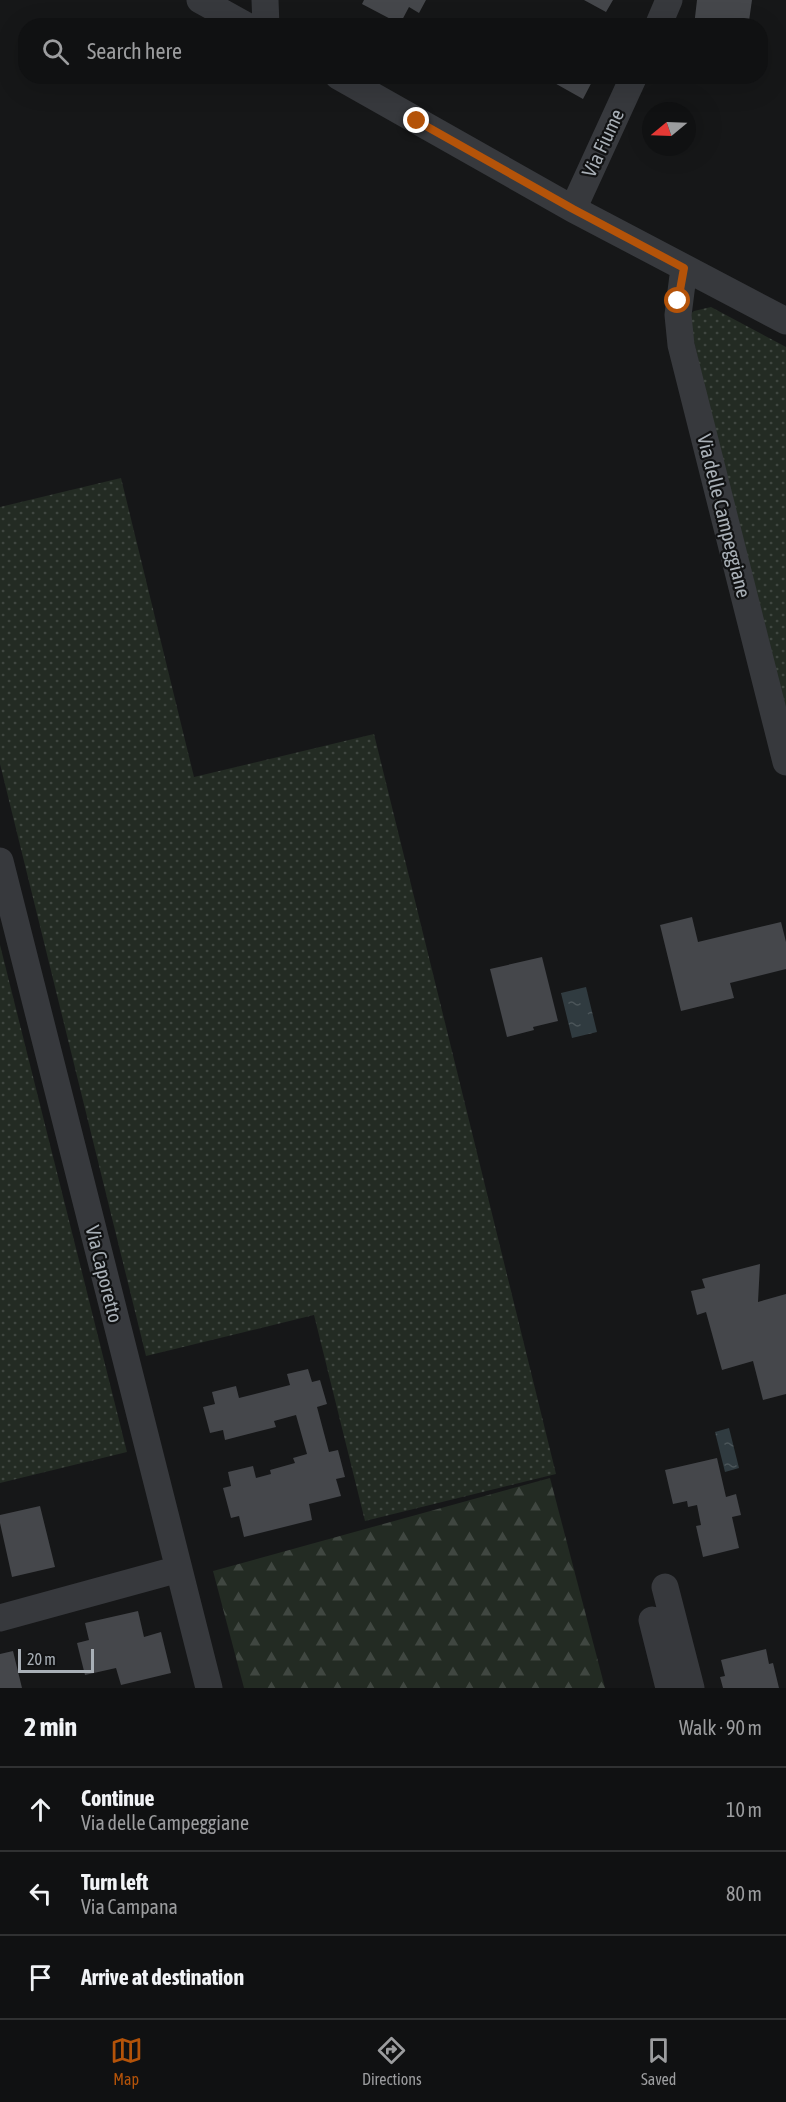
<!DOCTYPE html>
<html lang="en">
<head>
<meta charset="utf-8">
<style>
  :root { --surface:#101112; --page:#191a1b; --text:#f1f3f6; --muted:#9c9d9f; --line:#303132; --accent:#b45309 }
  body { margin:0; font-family:"Asap Condensed",sans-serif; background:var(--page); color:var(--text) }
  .compass { position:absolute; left:642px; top:102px; width:54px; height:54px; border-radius:50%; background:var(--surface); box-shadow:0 6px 24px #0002; rotate:251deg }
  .scale { position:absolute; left:18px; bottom:15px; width:76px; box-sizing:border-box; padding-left:6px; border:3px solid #a9b0b7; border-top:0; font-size:16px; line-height:21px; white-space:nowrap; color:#a9b0b7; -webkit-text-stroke:4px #111213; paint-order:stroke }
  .stop { position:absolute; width:18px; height:18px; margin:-14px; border:4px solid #b45309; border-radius:50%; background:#fff }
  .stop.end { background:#b45309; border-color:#fff; box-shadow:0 2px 6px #0008 }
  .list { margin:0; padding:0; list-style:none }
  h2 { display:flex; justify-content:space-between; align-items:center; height:78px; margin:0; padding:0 24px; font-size:26px }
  h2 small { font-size:20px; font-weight:400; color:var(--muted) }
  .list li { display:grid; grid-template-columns:39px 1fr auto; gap:18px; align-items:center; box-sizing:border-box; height:84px; padding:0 24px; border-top:2px solid var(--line) }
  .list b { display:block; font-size:22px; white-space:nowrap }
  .list p { margin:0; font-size:20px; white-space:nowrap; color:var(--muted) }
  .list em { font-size:20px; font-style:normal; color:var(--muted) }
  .icon { flex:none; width:33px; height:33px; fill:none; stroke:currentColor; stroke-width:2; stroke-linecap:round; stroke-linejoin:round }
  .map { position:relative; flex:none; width:786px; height:1688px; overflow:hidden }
  .search { position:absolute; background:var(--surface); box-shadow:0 6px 24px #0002; left:18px; right:18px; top:18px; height:66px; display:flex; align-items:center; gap:15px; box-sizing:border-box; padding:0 21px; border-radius:24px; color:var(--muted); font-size:22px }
  .sheet { height:330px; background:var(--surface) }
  nav { display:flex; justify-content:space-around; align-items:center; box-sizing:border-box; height:84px; border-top:2px solid var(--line); background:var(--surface); font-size:16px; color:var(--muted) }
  nav a { display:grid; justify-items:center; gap:3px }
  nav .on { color:var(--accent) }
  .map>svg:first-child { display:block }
  .grass { fill:url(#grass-dots) }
  .forest { fill:url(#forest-firs) }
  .water { fill:url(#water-ripples) }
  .building { fill:#45474b }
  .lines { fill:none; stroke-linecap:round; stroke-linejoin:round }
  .minor { stroke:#37393d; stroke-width:27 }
  .route { stroke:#b45309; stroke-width:8 }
  .labels { text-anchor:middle; stroke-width:4.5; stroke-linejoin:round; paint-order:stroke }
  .street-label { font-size:20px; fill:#a9b0b7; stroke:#111213 }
</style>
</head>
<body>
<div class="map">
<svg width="786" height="1688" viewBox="0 0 786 1688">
  <defs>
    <pattern id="grass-dots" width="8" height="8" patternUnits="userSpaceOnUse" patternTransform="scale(1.5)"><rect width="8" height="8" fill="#232b23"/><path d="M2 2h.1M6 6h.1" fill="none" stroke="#404741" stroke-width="1.8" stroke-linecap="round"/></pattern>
    <pattern id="forest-firs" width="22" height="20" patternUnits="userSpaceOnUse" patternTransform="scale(1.5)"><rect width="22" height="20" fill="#232b23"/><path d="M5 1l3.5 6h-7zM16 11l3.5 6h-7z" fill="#404741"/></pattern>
    <pattern id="water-ripples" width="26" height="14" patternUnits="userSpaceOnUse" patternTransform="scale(1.5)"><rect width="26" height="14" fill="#303b40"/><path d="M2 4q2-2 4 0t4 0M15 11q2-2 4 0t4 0" fill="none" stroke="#4b5559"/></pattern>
  </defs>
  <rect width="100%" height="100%" fill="#161718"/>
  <!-- grass -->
  <path class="grass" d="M711 307 786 347V736L688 316 694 311Z
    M121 478 194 777 374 734 556 1474 365 1521 314 1315 146 1356 0 764V507Z
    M0 945 127 1452 0 1483Z"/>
  <!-- forest -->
  <path class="forest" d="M550 1478 605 1688H244L213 1571Z"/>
  <!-- water -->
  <path class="water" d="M586 987 597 1032 572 1038 561 993Z
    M729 1428 739 1468 725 1472 715 1432Z"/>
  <!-- building -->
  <path class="building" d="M364 0H426L419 13 409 7 400 24 362 4Z
    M584 0H613L606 12Z
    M697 0H752L749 21 729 18 728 26H694Z
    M542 76H595L583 99Z
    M692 917 698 942 781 922 786 942V969L730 983 734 998 681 1011 660 925Z
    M542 957 558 1021 533 1027 534 1030 507 1037 490 969Z
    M760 1264 758 1302 786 1294V1394L763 1400 753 1361 722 1370 706 1312 697 1315 691 1291 705 1288 702 1279Z
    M308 1369 312 1382 320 1380 327 1404 317 1407 329 1452 338 1450 345 1477 336 1479 341 1496 309 1504 312 1520 244 1537 239 1516 231 1518 223 1488 231 1486 228 1472 253 1466 256 1478 271 1474 270 1470 295 1463 293 1458 307 1454 296 1415 274 1421 276 1427 225 1440 223 1430 210 1433 203 1407 215 1404 212 1392 236 1386 239 1398 290 1385 287 1374Z
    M717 1458 726 1497 736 1494 741 1515 732 1517 739 1548 703 1557 696 1526 701 1525 697 1505 688 1507 687 1501 673 1504 665 1470Z
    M40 1506 55 1567 12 1577 0 1523V1515Z
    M138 1611 144 1637 161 1632 171 1673 121 1685 116 1668 85 1675 77 1643 89 1640 85 1623Z
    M766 1649 769 1664 773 1663 779 1688H723L720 1677 725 1676 721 1660Z
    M13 1651 22 1688H0V1654Z"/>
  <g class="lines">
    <!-- minor -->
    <path class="minor" d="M200 0 247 26
      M265 0 266 26
      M658 26 669 0
      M338 76 573 209 786 321
      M573 209 634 76
      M684 268 678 315 681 345 786 762
      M0 861 209 1688
      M665 1587 691 1688
      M0 1618 179 1569
      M652 1620 669 1688"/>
  </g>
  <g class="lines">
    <!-- route -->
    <path class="route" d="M417 121 573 209 684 268 678 301"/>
  </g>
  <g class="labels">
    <!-- street labels -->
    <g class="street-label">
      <text transform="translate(603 143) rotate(-65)" y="7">Via Fiume</text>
      <text transform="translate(724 516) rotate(76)" y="7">Via delle Campeggiane</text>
      <text transform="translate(104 1274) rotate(76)" y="7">Via Caporetto</text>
    </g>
  </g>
</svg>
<svg class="compass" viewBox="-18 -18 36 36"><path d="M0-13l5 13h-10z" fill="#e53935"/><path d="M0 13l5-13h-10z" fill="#9c9d9f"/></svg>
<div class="scale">20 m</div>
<div class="stop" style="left:678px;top:301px"></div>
<div class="stop end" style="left:417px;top:121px"></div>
<div class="search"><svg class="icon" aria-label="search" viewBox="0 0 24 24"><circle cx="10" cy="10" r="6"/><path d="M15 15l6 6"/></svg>Search here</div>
</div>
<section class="sheet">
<h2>2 min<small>Walk · 90 m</small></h2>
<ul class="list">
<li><svg class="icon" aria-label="ahead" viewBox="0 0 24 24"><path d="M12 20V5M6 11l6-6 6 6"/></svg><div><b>Continue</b><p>Via delle Campeggiane</p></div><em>10 m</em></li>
<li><svg class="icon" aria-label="left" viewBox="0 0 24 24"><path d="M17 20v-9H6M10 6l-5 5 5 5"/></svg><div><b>Turn left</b><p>Via Campana</p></div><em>80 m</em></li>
<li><svg class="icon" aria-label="arrive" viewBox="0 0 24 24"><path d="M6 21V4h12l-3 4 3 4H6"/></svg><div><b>Arrive at destination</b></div></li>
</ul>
</section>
<nav>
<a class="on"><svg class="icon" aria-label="map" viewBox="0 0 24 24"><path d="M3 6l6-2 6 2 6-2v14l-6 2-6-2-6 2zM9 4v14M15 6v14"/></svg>Map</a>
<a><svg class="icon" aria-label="directions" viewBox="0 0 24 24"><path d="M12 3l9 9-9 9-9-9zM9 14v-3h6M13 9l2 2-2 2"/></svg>Directions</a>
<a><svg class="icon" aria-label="saved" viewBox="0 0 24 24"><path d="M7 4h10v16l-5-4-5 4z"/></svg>Saved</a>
</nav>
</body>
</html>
